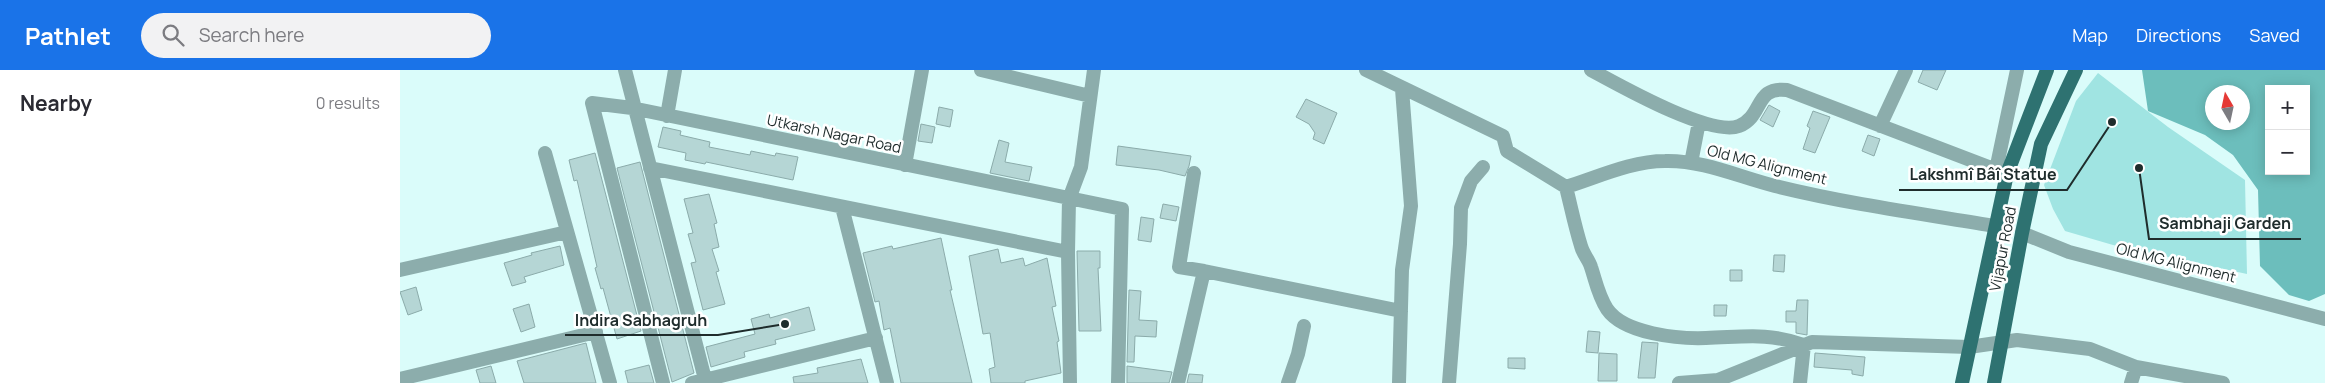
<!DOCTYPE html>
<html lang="en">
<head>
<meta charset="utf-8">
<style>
  :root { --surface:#fff; --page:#f2f2f3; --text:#2b2b33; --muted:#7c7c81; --line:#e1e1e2; --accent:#1a73e8 }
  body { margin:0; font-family:Manrope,sans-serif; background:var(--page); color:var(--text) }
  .controls { position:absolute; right:15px; top:15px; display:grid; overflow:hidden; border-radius:0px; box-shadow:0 2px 12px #0003 }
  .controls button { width:45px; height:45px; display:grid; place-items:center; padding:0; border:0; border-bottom:1px solid var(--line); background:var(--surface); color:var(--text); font:25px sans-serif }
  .compass { position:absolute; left:1805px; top:15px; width:45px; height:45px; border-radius:50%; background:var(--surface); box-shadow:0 2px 12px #0003; rotate:351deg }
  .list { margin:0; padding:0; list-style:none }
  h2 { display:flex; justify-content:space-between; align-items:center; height:65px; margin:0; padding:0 20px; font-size:21px }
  h2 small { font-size:16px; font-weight:400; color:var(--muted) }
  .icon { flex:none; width:28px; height:28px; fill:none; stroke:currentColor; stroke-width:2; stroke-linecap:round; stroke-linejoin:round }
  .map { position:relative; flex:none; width:1925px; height:313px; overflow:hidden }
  header { display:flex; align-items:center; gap:30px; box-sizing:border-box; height:70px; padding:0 25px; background:var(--accent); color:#fff }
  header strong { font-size:24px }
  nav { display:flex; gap:28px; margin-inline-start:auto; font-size:18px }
  .search { width:350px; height:45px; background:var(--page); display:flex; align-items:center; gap:12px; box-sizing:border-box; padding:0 18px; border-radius:28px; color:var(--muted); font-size:19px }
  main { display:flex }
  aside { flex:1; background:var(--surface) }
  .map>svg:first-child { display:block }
  .green { fill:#a0e4e2 }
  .water { fill:#6cbebc; fill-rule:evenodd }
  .building { fill:#b5d6d5; stroke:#8babaa }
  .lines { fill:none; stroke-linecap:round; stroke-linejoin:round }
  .minor { stroke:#8cadac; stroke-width:14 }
  .primary { stroke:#2e7271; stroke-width:14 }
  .labels { text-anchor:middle; stroke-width:5; stroke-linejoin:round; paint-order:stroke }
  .street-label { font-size:15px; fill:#1f2c2c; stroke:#fff }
  .leader { fill:none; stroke:#1f2c2c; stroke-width:2 }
  .callout-dot { fill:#1f2c2c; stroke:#fff; stroke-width:2 }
  .callout-label { font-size:16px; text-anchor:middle; font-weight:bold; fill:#1f2c2c; stroke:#fff; stroke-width:5; stroke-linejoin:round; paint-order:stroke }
</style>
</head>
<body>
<header>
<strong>Pathlet</strong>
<div class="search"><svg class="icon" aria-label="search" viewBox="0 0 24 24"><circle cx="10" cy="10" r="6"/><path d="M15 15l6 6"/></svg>Search here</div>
<nav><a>Map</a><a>Directions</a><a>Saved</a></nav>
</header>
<main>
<aside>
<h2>Nearby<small>0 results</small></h2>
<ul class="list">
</ul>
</aside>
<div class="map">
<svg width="1925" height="313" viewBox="0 0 1925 313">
  <rect width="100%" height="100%" fill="#dafcfa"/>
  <!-- green -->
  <path class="green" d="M1698 3 1768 57 1845 110 1847 204 1713 175 1665 161 1653 139 1644 115 1676 31Z"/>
  <!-- water -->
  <path class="water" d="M1742 0H1925V224L1909 231 1889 225 1860 196 1858 120 1833 85 1805 65 1748 41ZM1869 19H1906V101H1869ZM1812 22H1842V52H1812Z"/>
  <!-- building -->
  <path class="building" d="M1523 0H1546L1537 20 1518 12Z
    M906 29 937 43 924 74 913 69 915 63 909 54 896 47Z
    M1369 35 1380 41 1373 57 1360 50Z
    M539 37 553 40 550 57 536 54Z
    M1413 41 1430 47 1415 83 1403 79 1410 58 1407 56Z
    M521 54 535 57 532 73 518 71Z
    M263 57 281 61 280 65 310 72 309 77 350 85 351 81 375 86 376 83 398 87 393 110 306 92 305 94 285 90 286 83 258 77Z
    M1468 65 1480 69 1474 86 1462 81Z
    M599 70 609 73 605 92 632 97 629 111 590 103Z
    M718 76 791 86 789 96 785 106 759 100 716 95Z
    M195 83 241 261 217 269 203 218 201 219 195 198 197 197 177 110 174 111 169 90Z
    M240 92 294 303 272 312 217 98Z
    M309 124 317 153 314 154 319 177 312 179 319 201 316 202 325 234 303 240 291 193 296 192 288 164 293 163 284 129Z
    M763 134 779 137 776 151 760 148Z
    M741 147 754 149 751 172 738 170Z
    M541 168 552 220H550L572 313H501L490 258 484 260 479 231 475 232 463 183 492 176 493 179Z
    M160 176 164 195 124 207 126 212 112 216 104 193 132 185 131 183Z
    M598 179 601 193 623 188 625 196 647 188 656 236 652 237 659 271 657 272 661 303 625 311V313H591L589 299 595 297 590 263 583 264 569 186Z
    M677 181H700V198H698L701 261H679Z
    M1374 185H1385L1384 202 1373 201Z
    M1330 200H1342V211H1330Z
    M16 217 22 240 8 245 0 222Z
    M729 220 741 221 739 250 757 251 756 267 735 266 734 292H727Z
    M1397 230H1408L1407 265 1396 263V252H1386V241H1396Z
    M129 234 135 257 121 262 113 239Z
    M1314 235H1327L1326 246H1314Z
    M409 237 415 260 375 270 376 274 344 282 345 287 311 297 306 277 355 264 351 249 369 244 370 248Z
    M1188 261 1200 262 1198 283 1186 282Z
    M1242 272 1258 273 1255 308H1238Z
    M186 273 196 313H124L117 291Z
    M1199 283 1217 284V311H1198Z
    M1415 283 1465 287 1463 306 1452 304V300L1414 297Z
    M1108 288H1125V299L1108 298Z
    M461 289 468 313H394L393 307 418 303 417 298Z
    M249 295 254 313H228L225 301Z
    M91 296 96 313H80L76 300Z
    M727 296 772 302 769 313H727Z
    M789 304 803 305 802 313H787Z"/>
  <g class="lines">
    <!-- minor -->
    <path class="minor" d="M225 0 306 313
      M581 0 690 26
      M966 0 1103 66 1107 81 1166 117C1171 137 1175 157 1181 176 1183 184 1189 190 1191 197 1196 212 1198 225 1207 239 1224 264 1279 269 1306 268 1344 267 1367 262 1404 275L1400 313
      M1191 0C1219 15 1310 67 1339 56 1364 46 1354 16 1387 20L1607 104
      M267 46 275 0
      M1480 56 1506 0
      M145 83 210 313
      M1291 93 1299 52
      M505 95 522 0
      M250 98 668 182
      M1596 100 1617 0
      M1166 117C1198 107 1232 91 1265 91 1303 90 1339 107 1375 116 1448 134 1522 144 1595 156
      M442 137 487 313
      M1622 163 1669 182 1925 249
      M0 200 167 162
      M804 201 1001 241
      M0 309 196 262
      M263 313 192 33 232 38 722 139 718 313
      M292 313 476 268
      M670 313 668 182 669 129 681 97 694 0
      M778 313 804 201 779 197 794 103
      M888 313 898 284 904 256
      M999 313 1002 200 1011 136 1002 19
      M1049 313 1060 174 1061 138 1071 111 1083 97
      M1279 313 1318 310 1412 272 1569 277 1617 270 1690 279 1736 297 1823 313
      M1731 313 1736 297"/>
    <!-- primary -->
    <path class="primary" d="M1562 313 1607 104 1647 0
      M1594 313 1622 163 1641 74 1676 0"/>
  </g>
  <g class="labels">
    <!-- street labels -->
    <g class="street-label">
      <text transform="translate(434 64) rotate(12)" y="5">Utkarsh Nagar Road</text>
      <text transform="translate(1367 95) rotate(14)" y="5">Old MG Alignment</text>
      <text transform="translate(1603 179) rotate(-79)" y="5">Vijapur Road</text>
      <text transform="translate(1776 193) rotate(14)" y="5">Old MG Alignment</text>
    </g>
  </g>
  <!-- callouts -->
  <path class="leader" d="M1712 52L1667 120H1499M1739 98L1749 169H1901M385 254L318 265H165"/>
  <g class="callout-dot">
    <circle cx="1712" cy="52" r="5"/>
    <circle cx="1739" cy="98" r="5"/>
    <circle cx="385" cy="254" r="5"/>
  </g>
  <g class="callout-label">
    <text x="1583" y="110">Lakshmî Bâî Statue</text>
    <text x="1825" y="159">Sambhaji Garden</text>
    <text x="241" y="256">Indira Sabhagruh</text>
  </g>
</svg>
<div class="controls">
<button>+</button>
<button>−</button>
</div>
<svg class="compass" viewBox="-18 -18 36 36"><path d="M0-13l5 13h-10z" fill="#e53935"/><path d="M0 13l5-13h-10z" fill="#7c7c81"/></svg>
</div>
</main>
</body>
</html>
